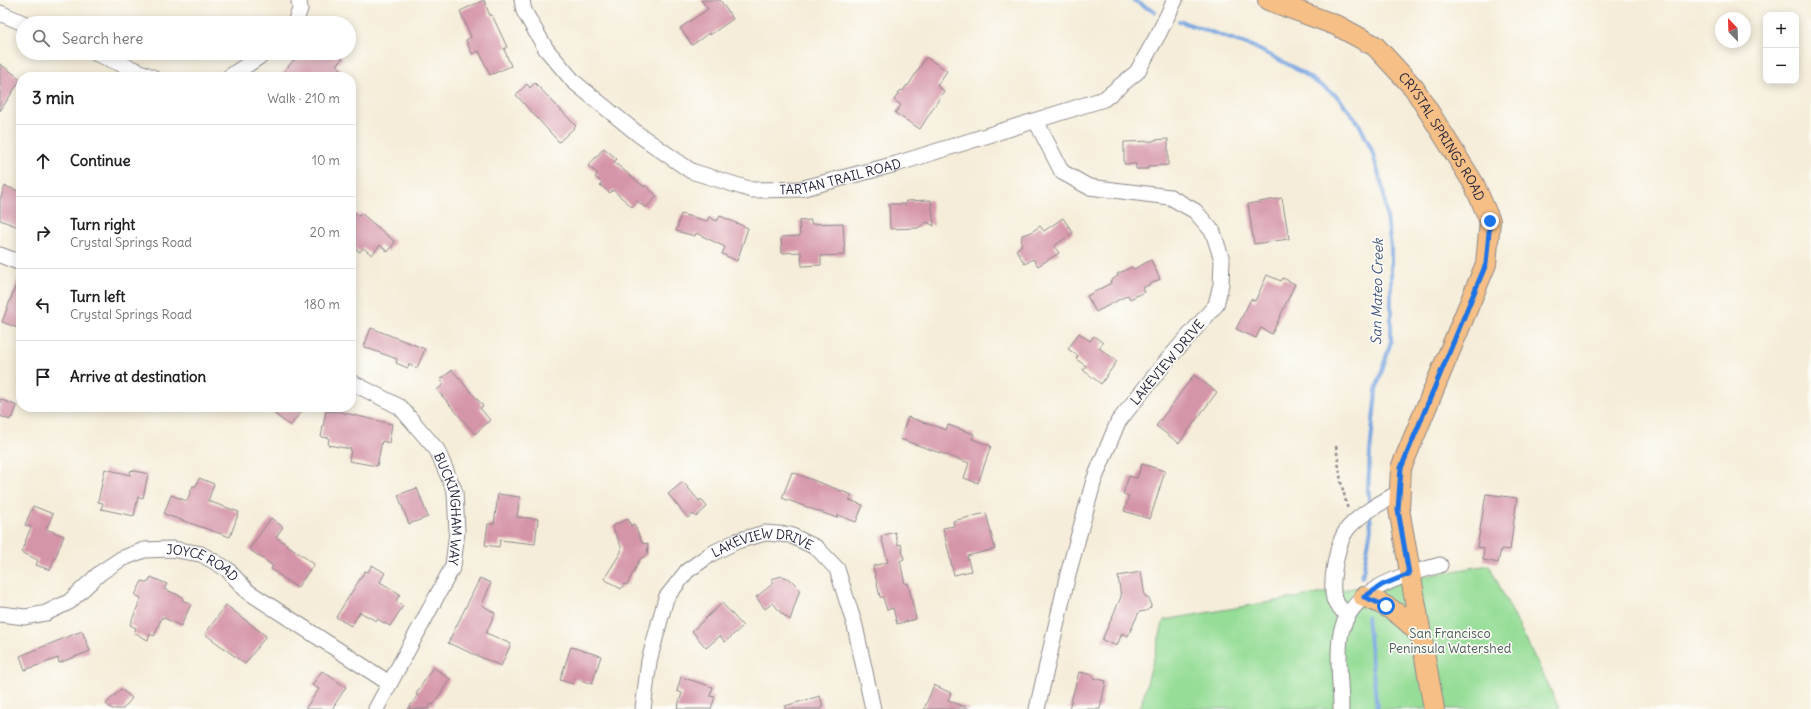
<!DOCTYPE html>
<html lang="en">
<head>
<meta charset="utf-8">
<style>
  :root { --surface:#fff; --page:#f2f2f2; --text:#202124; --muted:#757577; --line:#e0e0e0 }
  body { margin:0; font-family:Delius,sans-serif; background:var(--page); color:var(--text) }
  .controls { position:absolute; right:12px; top:12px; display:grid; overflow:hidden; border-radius:8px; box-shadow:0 2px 10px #0003 }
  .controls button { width:36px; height:36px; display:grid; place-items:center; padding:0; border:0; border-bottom:1px solid var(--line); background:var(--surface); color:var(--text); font:20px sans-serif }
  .compass { position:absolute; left:1715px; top:12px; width:36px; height:36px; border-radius:50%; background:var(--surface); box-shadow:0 2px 10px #0003; rotate:337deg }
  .stop { position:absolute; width:12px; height:12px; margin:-9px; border:3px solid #1a73e8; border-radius:50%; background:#fff }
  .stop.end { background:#1a73e8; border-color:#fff; box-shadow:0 1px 4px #0008 }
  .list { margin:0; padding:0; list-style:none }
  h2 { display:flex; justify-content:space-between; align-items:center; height:52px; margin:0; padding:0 16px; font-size:17px }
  h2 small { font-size:13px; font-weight:400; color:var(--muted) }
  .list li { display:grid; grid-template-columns:26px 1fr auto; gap:12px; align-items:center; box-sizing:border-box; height:72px; padding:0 16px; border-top:1px solid var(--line) }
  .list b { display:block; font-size:15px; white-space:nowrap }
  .list p { margin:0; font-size:13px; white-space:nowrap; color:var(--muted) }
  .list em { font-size:13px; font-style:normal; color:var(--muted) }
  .icon { flex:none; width:22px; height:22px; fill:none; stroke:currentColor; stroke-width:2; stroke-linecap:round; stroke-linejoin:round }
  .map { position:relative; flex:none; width:1811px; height:709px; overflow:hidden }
  .search { position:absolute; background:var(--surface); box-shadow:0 2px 10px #0003; left:16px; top:16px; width:340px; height:44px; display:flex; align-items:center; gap:10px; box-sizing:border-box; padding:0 14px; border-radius:22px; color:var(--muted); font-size:15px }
  .panel { position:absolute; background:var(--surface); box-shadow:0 2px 10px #0003; left:16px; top:72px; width:340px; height:340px; border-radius:16px }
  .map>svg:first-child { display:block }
  .green { fill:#96dd97; stroke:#5c8069 }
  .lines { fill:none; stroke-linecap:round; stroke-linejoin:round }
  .stream { stroke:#77a5e0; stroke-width:4 }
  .building { fill:#d595a9 }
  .minor-casing { stroke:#8c888a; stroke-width:17 }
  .major-casing { stroke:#8c888a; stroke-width:22 }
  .path { stroke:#8c888a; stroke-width:2.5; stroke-dasharray:3 3; stroke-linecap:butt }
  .minor { stroke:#fff; stroke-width:15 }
  .major { stroke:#f5bf86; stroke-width:20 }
  .route { stroke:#1a73e8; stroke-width:5 }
  .labels { text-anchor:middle; stroke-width:3.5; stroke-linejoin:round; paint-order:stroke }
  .street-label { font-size:13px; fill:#22223b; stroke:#fdfcf7 }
  .park-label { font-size:13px; fill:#455a57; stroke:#fdfcf7 }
  .water-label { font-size:14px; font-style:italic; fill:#44567d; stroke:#fdfcf7 }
</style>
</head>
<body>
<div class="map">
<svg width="1811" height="709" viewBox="0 0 1811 709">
  <rect width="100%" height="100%" fill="#fdfcf7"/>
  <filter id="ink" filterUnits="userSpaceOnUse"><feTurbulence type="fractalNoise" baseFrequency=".025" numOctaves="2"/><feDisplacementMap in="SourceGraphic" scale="8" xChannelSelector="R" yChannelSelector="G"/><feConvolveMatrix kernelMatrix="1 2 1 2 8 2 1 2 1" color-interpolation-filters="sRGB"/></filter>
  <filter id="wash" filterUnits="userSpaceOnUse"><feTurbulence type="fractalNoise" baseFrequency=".012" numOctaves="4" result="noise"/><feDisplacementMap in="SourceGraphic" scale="16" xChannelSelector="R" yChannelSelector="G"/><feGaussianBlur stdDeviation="0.9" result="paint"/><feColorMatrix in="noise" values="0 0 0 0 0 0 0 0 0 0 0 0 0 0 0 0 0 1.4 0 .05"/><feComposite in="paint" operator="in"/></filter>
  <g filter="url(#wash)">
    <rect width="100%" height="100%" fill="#f5edd9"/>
    <!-- green -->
    <path class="green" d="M1489 565 1560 709H1140L1164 620Z"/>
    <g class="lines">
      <!-- stream -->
      <path class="stream" d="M1133 0 1155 12
        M1179 21 1252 46 1293 67 1337 96 1358 122 1371 148 1383 189 1391 247V341L1376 390 1370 453 1368 489 1370 506
        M1362 577 1371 529 1370 514
        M1367 617 1377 709"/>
    </g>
    <g id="blocks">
      <!-- building -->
      <path class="building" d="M484 0 490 16 492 15 507 47 504 49 511 66 490 75 479 51 472 54 466 40 471 37 460 11Z
        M701 0H720L733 19 710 35 709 33 692 45 680 28 708 9Z
        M300 53H337L343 58 336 65 342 70 337 77H329L323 72 319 77H279Z
        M926 57 947 71 937 86 944 91 920 129 895 113 901 105 894 100 901 90 903 91 907 85 908 86Z
        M0 64 21 79 0 111Z
        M535 83 576 126 559 142 516 95 527 84 530 88Z
        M1168 139V165L1148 166V169H1136V164H1124V142L1154 141V140Z
        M604 148 617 159 614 162 644 187 645 185 657 196 646 208 637 201 632 207 613 190 610 193 600 185 602 183 595 177 598 174 588 166Z
        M5 186 21 192V228L0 220V200Z
        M1282 198 1289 239 1254 244 1248 204Z
        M931 200 934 226 927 222 918 228 890 229 889 204H906V201Z
        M351 210 359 216 361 213 395 242 388 252 380 245 372 255 363 248 360 252 351 246Z
        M681 214 707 221 709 217 717 221 720 216 748 228 737 261 722 254 725 247 696 233 695 236 676 231Z
        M1063 218 1073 233 1054 246 1059 253 1038 266 1033 259 1025 264 1016 250 1021 246 1022 235 1030 233 1040 226 1044 231Z
        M811 220V224L843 223 845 255 821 256V265L802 266 801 252 782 253 781 237 800 236 799 221Z
        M1151 260 1160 279 1143 288 1145 292 1130 299 1128 295 1096 312 1087 296 1111 283 1110 281 1118 276 1117 274 1132 267 1134 269Z
        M20 274 21 319 18 328 2 322Z
        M1267 275 1281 281 1283 278 1295 284 1272 334 1261 328 1256 338 1236 329 1251 299 1255 301Z
        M371 328 425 349 417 368 409 364 408 368 396 363 397 359 364 347Z
        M1079 333 1090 341 1094 336 1103 343 1099 348 1117 361 1101 384 1083 370 1086 366 1076 359 1078 356 1068 349Z
        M452 370 483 406 480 408 490 420 475 434 437 390 444 384 440 380Z
        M1194 375 1217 392 1179 443 1156 426Z
        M0 399 17 406 13 417H11L10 420 0 416Z
        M266 407H305L290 426Z
        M326 411 341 412 392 424 389 443 382 441 377 466 349 461 351 449 328 445 329 438 321 437Z
        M908 417 946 430 948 425 974 434 972 439 991 446 978 483 964 478 969 463 900 439Z
        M1142 464 1165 471 1150 519 1124 511 1129 496 1123 494 1129 476 1137 478Z
        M105 469 130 475 131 470 148 474 143 498 138 497 134 516 101 509 103 503 98 502Z
        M792 472 852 495 849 500 863 505 856 522 838 515 837 518 782 498Z
        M199 478 214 484 208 501 239 512 230 537 164 514 171 495 187 501 193 486H196Z
        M683 482 699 501 701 499 707 507 696 517 693 514 688 518 668 494Z
        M417 488 428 517 409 524 398 495Z
        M498 494 520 497 517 517 538 519 535 544 500 540 499 547 485 545 488 524H494Z
        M1486 494 1517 498 1510 550 1501 549 1498 563 1483 560 1484 548 1477 547Z
        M33 506 53 514 46 529 64 536 50 570 36 565 38 560 21 552 31 527 25 525Z
        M986 513 995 549 967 556 971 571 954 575 943 528 954 526 953 521Z
        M271 518 283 527 276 537 314 564 297 588 271 569 273 566 249 549Z
        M628 519 631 526 634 524 642 543 648 544 647 555 640 559 627 585 624 584 621 589 604 579 621 552V546L612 526Z
        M895 532 898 545 901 544 904 559 900 561 905 584 908 583 916 619 897 624 893 608 887 610 883 597H880L873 566 888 562 881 536Z
        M372 565 385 573 380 582 400 594 396 601 403 606 390 626 377 619 376 621 360 612 351 626 336 617 365 571 368 572Z
        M1141 572 1145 596 1150 600 1151 607 1146 611 1139 612 1128 636 1122 633 1117 646 1102 640 1121 597 1118 576Z
        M782 576 790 579 800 589 790 620 781 613 773 603 765 609 756 597 774 583 771 579Z
        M151 577 167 584 164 589 183 597 182 600 191 604 181 626 162 617 154 636 150 634 148 640 134 633 136 628 130 625 141 598 135 595 142 581 148 583Z
        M480 578 491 583 482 605 495 613 486 633 511 644 501 666 448 643Z
        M722 603 743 626 725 642 720 636 706 648 692 631Z
        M226 605 266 636 245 664 205 634Z
        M82 631 90 651 59 663 58 658 25 670 20 656Z
        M571 647 601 656 592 684 575 678 573 684 560 680Z
        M433 667 450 679 433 705 431 704 428 709H408L418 695 416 694Z
        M322 671 346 687 332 709H305L319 689 312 685Z
        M1079 672 1093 675V678L1106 681 1100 709H1069Z
        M681 677 713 687 710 696 715 697 711 709H677L682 693 677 691Z
        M934 685 951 693 948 700 970 709H924Z
        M121 689 132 698 123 709H112L106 704Z
        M820 696 823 706 821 707V709H785V706Z"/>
    </g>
  </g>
  <g filter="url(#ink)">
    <use href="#blocks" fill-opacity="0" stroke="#8c888a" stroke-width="1"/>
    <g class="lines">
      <defs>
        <g id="minor">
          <path id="s1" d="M522 0 524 11 546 49 574 82 638 134 691 171 752 190 800 189 896 164 1104 99 1137 72 1159 33 1175 0"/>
          <path d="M0 13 23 23"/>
          <path d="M295 23 300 9 299 0"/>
          <path d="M95 53 152 77"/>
          <path d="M229 77 265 53"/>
          <path d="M1036 121 1062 172 1089 187 1170 197 1195 211 1213 232 1222 260 1221 284 1216 305 1164 364 1118 422 1094 480 1068 574 1037 709"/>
          <path d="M0 255 21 263"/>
          <path id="s2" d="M351 382 400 407 437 450 455 492 457 532 453 566 376 709"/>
          <path id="s3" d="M0 614 25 617 46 613 69 602 100 573 121 559 144 550 172 549 201 554 227 569 247 591 389 683"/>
          <path d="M1347 616C1343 611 1336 604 1334 599 1330 582 1337 540 1349 527 1363 512 1382 502 1400 492"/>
          <path id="s4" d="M643 709 649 661 666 598 687 571 711 554 737 541 765 533 790 535 817 548 837 569 855 626 873 709"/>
          <path d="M1341 709C1341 686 1337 661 1340 638 1347 590 1400 576 1440 565"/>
        </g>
        <g id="major">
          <path id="s5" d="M1268 0 1338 26 1375 46 1414 88 1474 184 1490 221 1486 264 1401 468 1399 509 1434 709"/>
          <path d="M1364 597C1387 604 1405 617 1420 635"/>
        </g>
      </defs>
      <!-- minor casing -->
      <use href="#minor" class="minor-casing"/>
      <!-- major casing -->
      <use href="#major" class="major-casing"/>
      <!-- path -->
      <path class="path" d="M1336 446 1341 482 1348 510"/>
      <!-- minor -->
      <use href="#minor" class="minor"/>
      <!-- major -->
      <use href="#major" class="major"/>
    </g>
  </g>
  <g class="lines" filter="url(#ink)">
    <!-- route -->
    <path class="route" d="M1386 606 1364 597 1382 585 1409 574 1398 510 1401 468 1486 264 1490 221"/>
  </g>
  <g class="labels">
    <!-- street labels -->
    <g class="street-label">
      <text dy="5" stroke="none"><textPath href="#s5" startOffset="230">CRYSTAL SPRINGS ROAD</textPath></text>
      <text dy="5" stroke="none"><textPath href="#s1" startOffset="399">TARTAN TRAIL ROAD</textPath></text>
      <text transform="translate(1167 362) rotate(-50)" y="5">LAKEVIEW DRIVE</text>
      <text dy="5" stroke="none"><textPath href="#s2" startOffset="173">BUCKINGHAM WAY</textPath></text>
      <text dy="5" stroke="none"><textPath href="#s4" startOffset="232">LAKEVIEW DRIVE</textPath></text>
      <text dy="5" stroke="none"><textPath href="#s3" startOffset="226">JOYCE ROAD</textPath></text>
    </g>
    <!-- park labels -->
    <g class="park-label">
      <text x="1450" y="638">San Francisco<tspan x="1450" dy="15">Peninsula Watershed</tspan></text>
    </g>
    <!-- water labels -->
    <g class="water-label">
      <text transform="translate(1377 292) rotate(-89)" y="5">San Mateo Creek</text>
    </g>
  </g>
</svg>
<div class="controls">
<button>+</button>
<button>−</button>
</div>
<svg class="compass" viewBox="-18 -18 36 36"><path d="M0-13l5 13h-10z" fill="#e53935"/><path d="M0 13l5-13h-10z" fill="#757577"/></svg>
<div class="stop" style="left:1386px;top:606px"></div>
<div class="stop end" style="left:1490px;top:221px"></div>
<div class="search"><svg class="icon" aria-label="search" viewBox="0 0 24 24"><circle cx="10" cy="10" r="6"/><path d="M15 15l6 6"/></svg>Search here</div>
<section class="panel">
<h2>3 min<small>Walk · 210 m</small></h2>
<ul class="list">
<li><svg class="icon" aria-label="ahead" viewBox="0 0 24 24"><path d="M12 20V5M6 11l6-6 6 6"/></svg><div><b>Continue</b></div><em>10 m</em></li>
<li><svg class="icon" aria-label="right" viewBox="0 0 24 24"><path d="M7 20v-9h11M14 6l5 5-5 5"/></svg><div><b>Turn right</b><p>Crystal Springs Road</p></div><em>20 m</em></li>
<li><svg class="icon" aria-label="left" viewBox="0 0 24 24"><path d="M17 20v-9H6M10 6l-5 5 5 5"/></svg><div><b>Turn left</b><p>Crystal Springs Road</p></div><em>180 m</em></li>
<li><svg class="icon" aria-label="arrive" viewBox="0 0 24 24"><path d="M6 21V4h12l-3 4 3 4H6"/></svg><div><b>Arrive at destination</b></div></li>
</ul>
</section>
</div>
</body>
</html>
